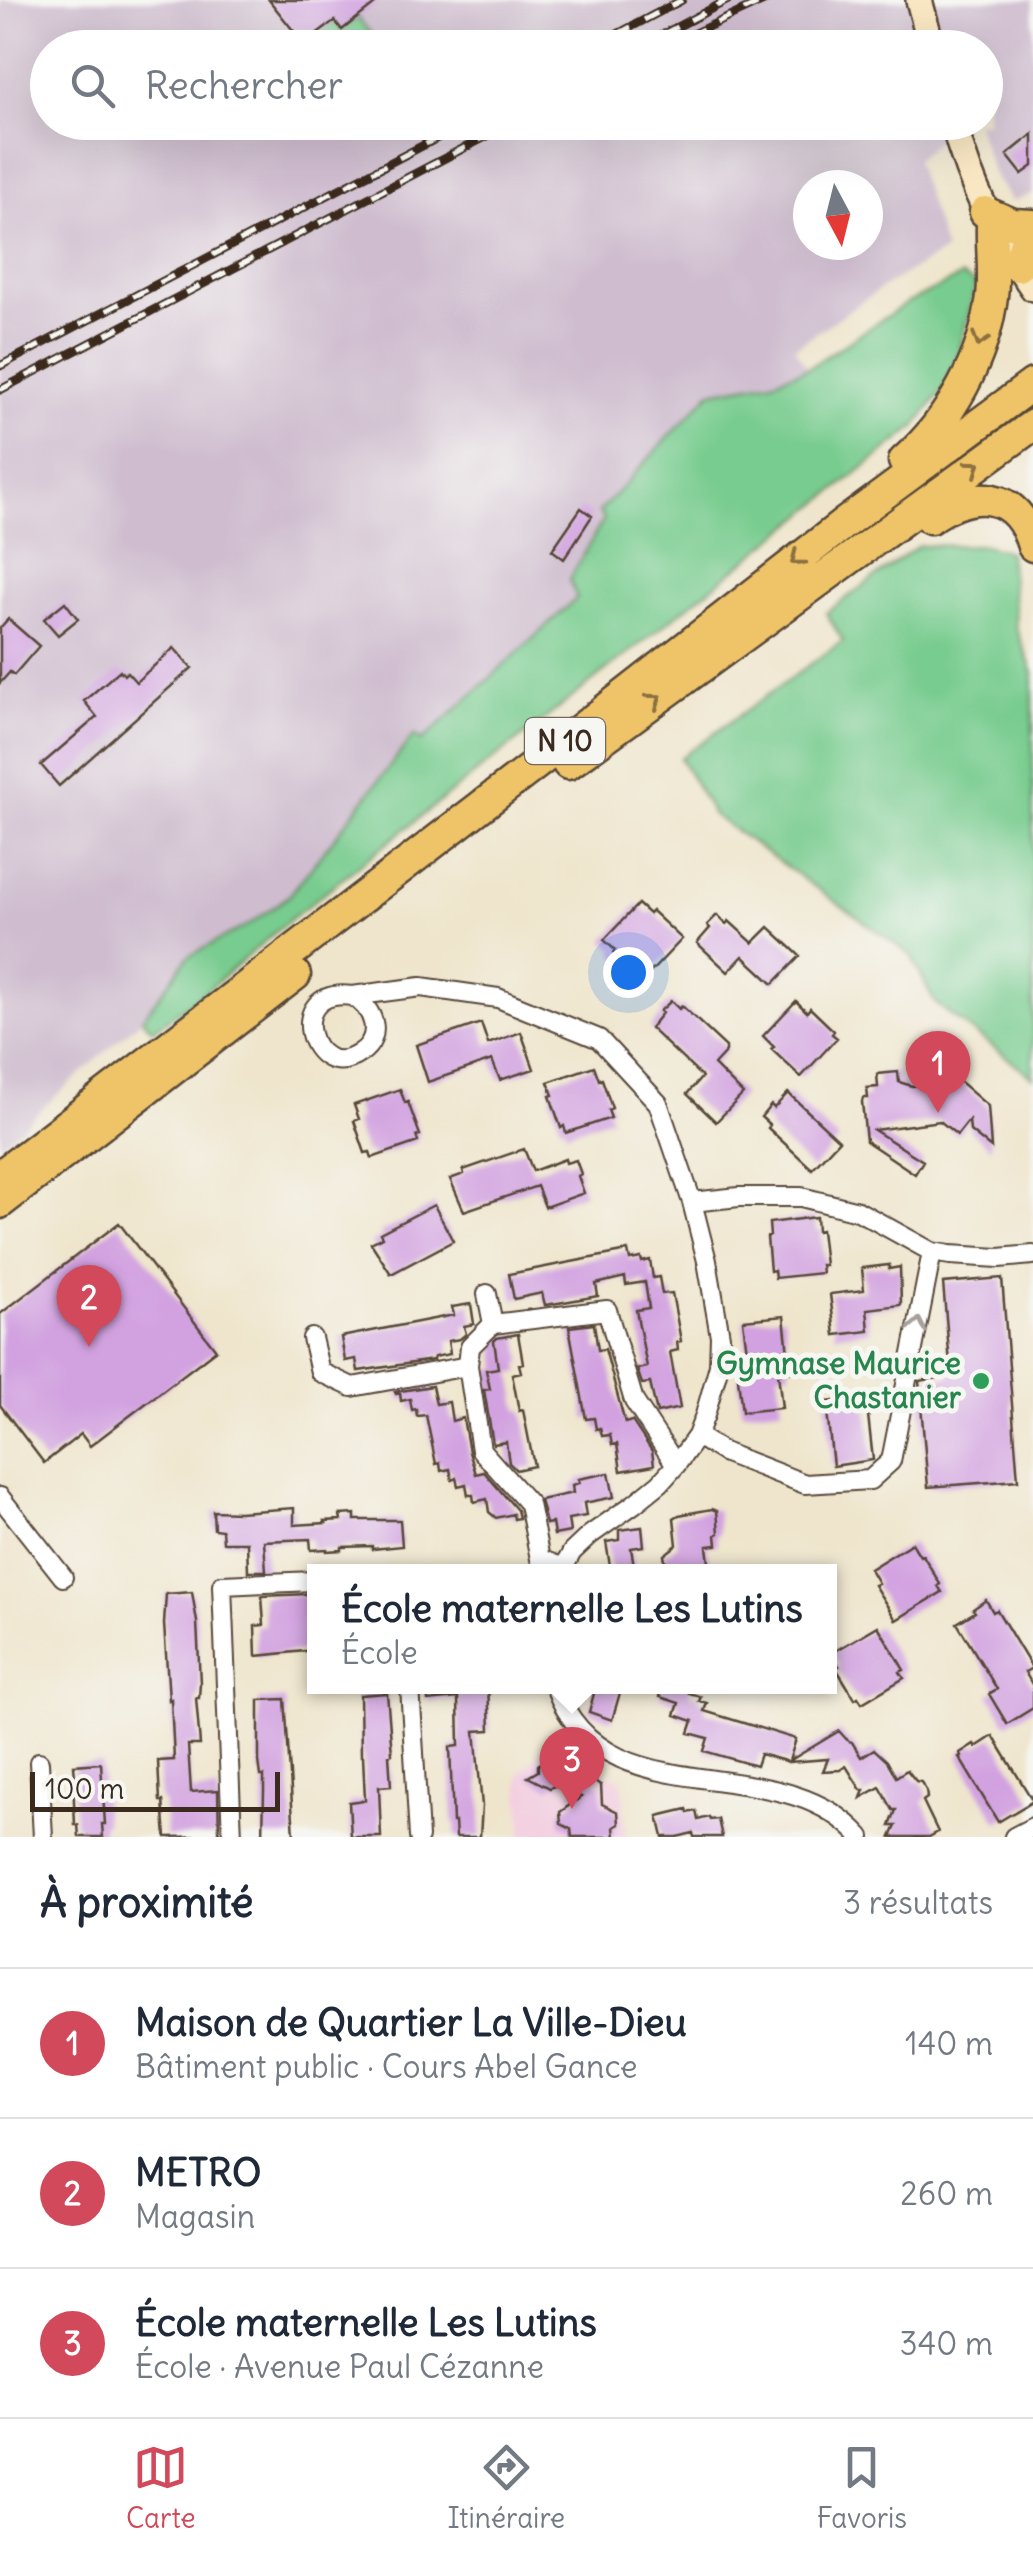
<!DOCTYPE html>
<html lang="fr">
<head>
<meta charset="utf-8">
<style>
  :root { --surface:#fff; --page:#f2f2f3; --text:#1f2937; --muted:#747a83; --line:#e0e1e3; --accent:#d1495b }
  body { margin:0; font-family:Delius,sans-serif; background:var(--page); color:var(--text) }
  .compass { position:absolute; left:793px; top:170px; width:90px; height:90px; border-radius:50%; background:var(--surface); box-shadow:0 10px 40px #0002; rotate:173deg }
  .scale { position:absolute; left:30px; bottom:25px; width:250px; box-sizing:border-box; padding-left:10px; border:5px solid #3b2a1e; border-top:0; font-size:28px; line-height:35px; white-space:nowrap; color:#3b2a1e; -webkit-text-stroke:8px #f6f6f2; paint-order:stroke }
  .you { position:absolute; left:628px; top:972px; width:35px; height:35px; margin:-25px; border:8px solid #fff; border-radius:50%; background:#1a73e8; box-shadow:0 0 0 15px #1a73e833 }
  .badge { display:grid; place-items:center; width:65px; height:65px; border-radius:50%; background:var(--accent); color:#fff; font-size:32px; font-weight:700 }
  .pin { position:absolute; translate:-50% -82px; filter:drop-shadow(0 2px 5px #0008) }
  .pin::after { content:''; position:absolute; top:52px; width:35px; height:30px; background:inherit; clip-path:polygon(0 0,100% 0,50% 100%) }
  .popup { position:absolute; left:307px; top:1564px; width:530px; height:130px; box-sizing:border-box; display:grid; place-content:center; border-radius:0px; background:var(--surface); filter:drop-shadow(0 2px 8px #0005); font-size:32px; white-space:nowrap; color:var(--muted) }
  .popup b { font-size:38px; color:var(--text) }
  .popup::after { content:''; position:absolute; left:50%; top:100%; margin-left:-20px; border:20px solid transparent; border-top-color:var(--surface) }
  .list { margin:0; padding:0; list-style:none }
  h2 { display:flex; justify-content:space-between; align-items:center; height:130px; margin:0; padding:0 40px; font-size:42px }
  h2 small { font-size:32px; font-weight:400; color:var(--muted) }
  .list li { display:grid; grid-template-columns:65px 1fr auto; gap:30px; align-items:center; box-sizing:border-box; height:150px; padding:0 40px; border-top:2px solid var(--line) }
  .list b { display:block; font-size:38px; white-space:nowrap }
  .list p { margin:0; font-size:32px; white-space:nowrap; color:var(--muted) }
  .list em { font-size:32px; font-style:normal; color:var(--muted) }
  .icon { flex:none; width:55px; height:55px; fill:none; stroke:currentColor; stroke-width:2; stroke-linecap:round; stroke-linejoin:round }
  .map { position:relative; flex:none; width:1033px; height:1837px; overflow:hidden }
  .search { position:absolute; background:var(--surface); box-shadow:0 10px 40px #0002; left:30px; right:30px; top:30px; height:110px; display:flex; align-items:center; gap:25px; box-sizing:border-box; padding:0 35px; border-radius:55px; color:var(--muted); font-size:38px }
  .sheet { height:580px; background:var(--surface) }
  nav { display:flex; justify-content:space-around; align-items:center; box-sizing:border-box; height:140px; border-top:2px solid var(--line); background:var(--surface); font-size:28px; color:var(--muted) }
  nav a { display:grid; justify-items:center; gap:5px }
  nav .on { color:var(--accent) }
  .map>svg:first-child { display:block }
  .built { fill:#f3cfe0 }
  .industrial { fill:#cfbdcf; fill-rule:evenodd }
  .green { fill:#78cc8f; stroke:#5a7b56; stroke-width:2.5 }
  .building { fill:#d2a2e0 }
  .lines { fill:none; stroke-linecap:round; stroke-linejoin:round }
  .street-casing { stroke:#564638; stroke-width:22 }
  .secondary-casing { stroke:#564638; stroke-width:30 }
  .primary-casing { stroke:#564638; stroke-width:35 }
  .street { stroke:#fff; stroke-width:18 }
  .secondary { stroke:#f9e7c3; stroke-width:25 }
  .primary { stroke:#efc469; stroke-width:30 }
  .rail-casing { stroke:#3b2a1e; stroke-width:9 }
  .rail { stroke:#f6f6f2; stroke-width:5; stroke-dasharray:15; stroke-linecap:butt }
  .oneway { stroke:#8c6f40 }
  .oneway2 { stroke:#a79f9a }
  .leisure-dot { fill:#2e9e5b; stroke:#f6f6f2; stroke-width:4 }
  .labels { text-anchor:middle; stroke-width:10; stroke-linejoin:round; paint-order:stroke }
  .shield { fill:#f6f6f2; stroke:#73675e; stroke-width:2.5 }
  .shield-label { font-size:28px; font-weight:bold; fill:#3b2a1e }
  .leisure-label { font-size:30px; font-weight:bold; fill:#27864d; stroke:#f6f6f2; text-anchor:end }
</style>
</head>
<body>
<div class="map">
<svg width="1033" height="1837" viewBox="0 0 1033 1837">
  <rect width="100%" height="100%" fill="#f6f6f2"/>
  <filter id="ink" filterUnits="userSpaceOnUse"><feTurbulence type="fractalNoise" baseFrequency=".01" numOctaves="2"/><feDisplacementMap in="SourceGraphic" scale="20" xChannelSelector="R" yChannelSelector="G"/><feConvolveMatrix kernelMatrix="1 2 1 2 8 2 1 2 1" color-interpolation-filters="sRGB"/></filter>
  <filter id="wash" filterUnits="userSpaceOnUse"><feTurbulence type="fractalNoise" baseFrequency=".0048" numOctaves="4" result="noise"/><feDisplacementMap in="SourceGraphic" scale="40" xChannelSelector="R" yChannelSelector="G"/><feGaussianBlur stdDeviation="2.25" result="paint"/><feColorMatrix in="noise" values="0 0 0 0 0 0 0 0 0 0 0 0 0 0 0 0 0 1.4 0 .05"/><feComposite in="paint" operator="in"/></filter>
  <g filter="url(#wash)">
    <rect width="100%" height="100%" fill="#efe5cc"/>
    <!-- built -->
    <path class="built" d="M554 1738 575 1762 622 1780 626 1837H522L519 1775Z"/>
    <!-- industrial -->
    <path class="industrial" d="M0 0H1033V194L1012 201 993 175 976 123 986 122V48H48V122L957 123 915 160 945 251 886 285 794 348 808 368 772 381 711 392 604 519 569 580 578 598 421 741 413 736 289 896 250 924 188 957 142 1019 17 1131 0 1144ZM808 185H868V245H808Z"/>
    <!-- green -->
    <path class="green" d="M358 18 371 34 336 47H307L304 44 335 21 342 30Z
      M962 276 976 284 959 352 944 388 914 428 287 922 215 984 153 1030 142 1019 188 957 250 924 289 896 414 735 422 741 577 598 569 580 604 519 599 512 711 392 772 381 808 368 907 303Z
      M984 545 1009 552 1016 628 1033 673V1077L935 1003 911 955 713 815 680 758 843 641 826 613 918 546Z"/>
    <g id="blocks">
      <!-- building -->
      <path class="building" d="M269 0H380L342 30 335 21 304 44Z
        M1033 134V166L1022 174 1007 155Z
        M581 508 592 516 564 559 552 550Z
        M65 602 78 619 58 635 44 619Z
        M8 619 39 646 14 675 10 672 0 683V628Z
        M174 648 192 668 59 786 41 765 97 717 84 701 120 670 124 675 127 672 136 682Z
        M638 904 649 914 652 911 682 939 645 978 640 974 637 976 613 953 615 950 604 940Z
        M717 915 726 924 729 921 753 943 769 927 800 956 773 984 743 956 728 972 697 943 710 928 707 925Z
        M671 1001 679 1009 682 1006 726 1047V1052L714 1065 743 1094 716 1122 687 1094 702 1077 650 1028 662 1013 660 1011Z
        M796 1001 807 1012 810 1008 834 1031 832 1034 837 1038 801 1077 771 1049 774 1047 763 1036Z
        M481 1023 488 1044 521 1032 534 1069 500 1080 492 1060 428 1082 416 1045Z
        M594 1066 599 1080 602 1079 612 1108 608 1110 611 1118 566 1133 564 1126 561 1128 550 1096 553 1095 548 1082Z
        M898 1072 899 1082 912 1086 960 1082 988 1106 991 1148 970 1131 969 1120 957 1135 940 1121 874 1130 923 1161 915 1174 866 1141 862 1102 863 1098H868L867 1088 878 1087 877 1074Z
        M400 1089 405 1103 408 1102 420 1135 416 1136 418 1142 372 1158 370 1152 365 1153 354 1121 359 1119 354 1105Z
        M788 1093 839 1140 812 1169 768 1128 770 1125 761 1117 771 1105 774 1108Z
        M524 1149 533 1171 565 1159 566 1163 576 1160 581 1174 578 1176 584 1193 545 1207 537 1186 464 1211 450 1179 464 1174 463 1170Z
        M434 1205 453 1241 391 1274 371 1243 382 1237 380 1233Z
        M816 1217 817 1231 821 1230 825 1265H821L822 1273 775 1278 774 1270 770 1271 767 1237 770 1236 769 1223Z
        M119 1223 216 1350 90 1446 81 1434 44 1463 0 1405V1314Z
        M628 1251 630 1260 641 1258 642 1262 650 1260 653 1278 659 1277 662 1294 672 1293 681 1341 677 1342 678 1350 670 1352 680 1408 657 1413 650 1383 642 1384 637 1369 647 1367 636 1310 649 1308 645 1282 626 1285 625 1277 596 1284 598 1296 558 1303 545 1305 542 1293 514 1299 509 1274Z
        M889 1265V1269L900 1267 901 1305 867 1309 869 1331 835 1335 830 1294 864 1290 862 1268Z
        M1002 1278 1018 1480 928 1487 919 1381 951 1376 943 1283Z
        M471 1304 474 1324 464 1326 466 1334 460 1339 448 1341 450 1354 434 1357 433 1360 358 1371 356 1359 345 1361 341 1337 454 1315 452 1307Z
        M784 1316 790 1372 778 1373 782 1408 742 1412 738 1378 750 1376 743 1320Z
        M594 1324 598 1350 605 1349 625 1423 632 1421 652 1451 654 1465 621 1471 617 1444 612 1445 610 1435 602 1436 600 1428 596 1429 594 1418 586 1419 569 1327Z
        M518 1334 523 1363 519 1364 521 1372 512 1374 519 1411 523 1410 534 1466 516 1470 509 1463 506 1442 493 1444 484 1390 490 1389 486 1370 498 1368 494 1341 497 1338Z
        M432 1386 436 1404 449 1402 452 1421 463 1418 469 1452 476 1474 484 1472 517 1510 519 1518 514 1519 513 1514 496 1518 489 1512 487 1499 474 1502 473 1495H468L466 1484 458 1486 456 1478 452 1480 450 1469 441 1471 440 1463 436 1464 426 1415 417 1416 416 1409 412 1410 410 1399 401 1401 400 1393 396 1394 395 1392Z
        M866 1397 873 1460 833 1466 826 1402Z
        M609 1473 614 1497 584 1503 586 1516 568 1519 570 1532 554 1535 552 1523 546 1524 540 1500 573 1493 572 1485 579 1483 578 1479Z
        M294 1508V1525L326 1523 325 1521 341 1520 340 1515 355 1514V1520H400L402 1546 372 1549V1546L342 1547V1550L327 1551V1549L311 1550 310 1539 264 1541 266 1571H248L247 1542H223L222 1530 214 1529 213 1511 239 1512Z
        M712 1509 717 1511 719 1533 716 1535 717 1545 707 1546 710 1572H667L664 1555 677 1545 674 1518 679 1515Z
        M642 1527 644 1546 631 1548 635 1572H611L606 1542 619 1540V1530Z
        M912 1543 920 1556 923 1555 940 1584 938 1586 942 1592 896 1620 874 1585 878 1583 870 1569Z
        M192 1592 197 1622 200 1683 199 1698H196L200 1745H188L191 1792 218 1790 219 1836 166 1837 163 1801H160L158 1761 174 1760 171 1699 169 1700 168 1684 164 1624 166 1594Z
        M309 1594 311 1626 314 1625V1650L256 1656 255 1626 264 1625 262 1596Z
        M986 1600 993 1612 997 1610 1032 1668 1025 1672 1033 1686V1708L1007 1724 989 1694 997 1689 957 1623 975 1612 973 1609Z
        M878 1626 904 1670 900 1672 904 1678 862 1703 858 1697 855 1699 836 1668 839 1666 832 1653Z
        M427 1686H488L490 1730 475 1731 482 1806 480 1837H456L455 1822H453L450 1747 459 1746 458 1698 428 1701Z
        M596 1686H622L612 1720 589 1712Z
        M663 1686H692L689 1693 701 1697 699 1701 707 1703 704 1711 796 1739 789 1761 839 1731 848 1741 852 1742 861 1757 874 1749 887 1761 896 1777 907 1770 916 1781 921 1782 926 1790 927 1798 923 1801 938 1832 929 1837H891L896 1826H890L896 1810H893L880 1787 861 1798 864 1790H861L846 1766 840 1770 823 1771 828 1759 789 1762 760 1754 756 1766 704 1751 708 1738 689 1733 693 1721 675 1715 679 1703 660 1697Z
        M387 1693 392 1754 389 1755 391 1786 379 1787 381 1837H351L349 1802 365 1800 363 1756H361L360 1695Z
        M285 1699 294 1835 292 1837H263L264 1791V1776H261L259 1761V1700Z
        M993 1736 1033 1801 998 1822 959 1757 961 1756 960 1753 974 1744 976 1747Z
        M546 1760 560 1767 562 1782 550 1788 528 1777 538 1771V1765Z
        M101 1763 105 1824H102L103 1837H79L78 1825H75L73 1779H75L74 1765Z
        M590 1779 601 1785 602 1804 618 1812 619 1824 614 1827 615 1837H572L571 1829 561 1824 560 1812 581 1797 570 1792Z
        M687 1809 688 1813 696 1811 698 1820 709 1817 710 1820 718 1819 722 1837H694L693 1833 677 1837H663L658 1816Z"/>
    </g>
  </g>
  <g filter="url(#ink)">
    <use href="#blocks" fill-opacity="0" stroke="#564638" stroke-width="2.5"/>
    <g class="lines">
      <defs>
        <path id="street" d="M352 996C374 1008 384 1037 360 1053 311 1088 281 986 352 996L421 987 498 998 599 1039 658 1103 692 1202 707 1261 720 1336 719 1365 705 1415 697 1436 676 1465 660 1483 634 1504 590 1535 572 1552 561 1572
          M692 1202 739 1197H801L858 1211 932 1252 950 1255 999 1258 1033 1255
          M487 1294 493 1324 607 1310 634 1401 676 1465
          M312 1338 320 1372 352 1387 468 1366 481 1450 529 1504 540 1559 563 1568
          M468 1366 470 1347 493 1324
          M697 1436 723 1452 805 1484 870 1480 891 1461 932 1252
          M0 1497 63 1577
          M410 1686 419 1837
          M555 1686C603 1822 779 1743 861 1837
          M39 1762 43 1837
          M232 1837 222 1585 314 1581
          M1014 1837 1033 1827"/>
        <path id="secondary" d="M919 0 932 48
          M953 122C972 190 993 231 1033 288"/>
        <path id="primary" d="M985 212 1013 224 1033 225
          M1018 266 1024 245 1033 234
          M904 461C950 421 985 357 992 296 995 273 991 248 992 225
          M930 518C973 489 1017 489 1033 546
          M568 764 1033 425
          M0 1176 540 761 846 522 1033 384
          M0 1203 295 975"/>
      </defs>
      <!-- street casing -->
      <use href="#street" class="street-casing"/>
      <!-- secondary casing -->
      <use href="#secondary" class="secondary-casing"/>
      <!-- primary casing -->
      <use href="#primary" class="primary-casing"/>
      <!-- street -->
      <use href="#street" class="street"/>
      <!-- secondary -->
      <use href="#secondary" class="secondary"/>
      <!-- primary -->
      <use href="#primary" class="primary"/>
      <defs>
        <path id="rail" d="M591 48 682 0
          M637 48 728 0
          M662 48 766 0
          M0 366 468 122
          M0 390 514 122"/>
      </defs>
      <!-- rail casing -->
      <use href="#rail" class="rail-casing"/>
      <!-- rail -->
      <use href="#rail" class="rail"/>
    </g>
    <!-- one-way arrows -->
    <defs><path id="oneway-chevron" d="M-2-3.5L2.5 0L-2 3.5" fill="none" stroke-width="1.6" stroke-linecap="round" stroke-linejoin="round" transform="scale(2.5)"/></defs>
    <g class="oneway">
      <use href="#oneway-chevron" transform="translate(980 340) rotate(108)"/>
      <use href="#oneway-chevron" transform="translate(974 467) rotate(-36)"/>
      <use href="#oneway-chevron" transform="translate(797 559) rotate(142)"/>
      <use href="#oneway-chevron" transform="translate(655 700) rotate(-36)"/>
    </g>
    <use class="oneway2" href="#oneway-chevron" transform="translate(918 1325) rotate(-79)"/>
  </g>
  <!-- markers -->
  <circle class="leisure-dot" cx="981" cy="1381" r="10"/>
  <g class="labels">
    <!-- shield labels -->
    <rect class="shield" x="525" y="718" width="80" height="46" rx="8"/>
    <g class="shield-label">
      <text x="565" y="751">N 10</text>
    </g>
    <!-- leisure labels -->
    <g class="leisure-label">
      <text x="961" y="1374">Gymnase Maurice<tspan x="961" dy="34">Chastanier</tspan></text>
    </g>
  </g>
</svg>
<svg class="compass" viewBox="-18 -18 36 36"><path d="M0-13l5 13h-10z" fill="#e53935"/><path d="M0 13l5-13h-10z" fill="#747a83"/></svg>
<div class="scale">100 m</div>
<div class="you"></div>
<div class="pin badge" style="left:938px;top:1113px">1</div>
<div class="pin badge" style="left:89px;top:1347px">2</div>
<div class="pin badge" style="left:572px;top:1809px">3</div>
<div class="popup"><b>École maternelle Les Lutins</b>École</div>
<div class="search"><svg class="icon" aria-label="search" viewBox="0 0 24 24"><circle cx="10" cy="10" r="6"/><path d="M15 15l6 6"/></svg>Rechercher</div>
</div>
<section class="sheet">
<h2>À proximité<small>3 résultats</small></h2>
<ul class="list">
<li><span class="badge">1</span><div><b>Maison de Quartier La Ville-Dieu</b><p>Bâtiment public · Cours Abel Gance</p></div><em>140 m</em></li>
<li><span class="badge">2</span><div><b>METRO</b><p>Magasin</p></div><em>260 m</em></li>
<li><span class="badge">3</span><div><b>École maternelle Les Lutins</b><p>École · Avenue Paul Cézanne</p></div><em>340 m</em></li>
</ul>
</section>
<nav>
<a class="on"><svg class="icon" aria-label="map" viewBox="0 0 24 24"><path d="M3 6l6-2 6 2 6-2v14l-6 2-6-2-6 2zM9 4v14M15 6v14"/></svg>Carte</a>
<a><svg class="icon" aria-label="directions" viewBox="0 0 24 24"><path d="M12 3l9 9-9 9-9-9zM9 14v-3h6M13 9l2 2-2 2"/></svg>Itinéraire</a>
<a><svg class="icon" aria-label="saved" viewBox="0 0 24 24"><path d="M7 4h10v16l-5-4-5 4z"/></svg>Favoris</a>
</nav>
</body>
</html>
